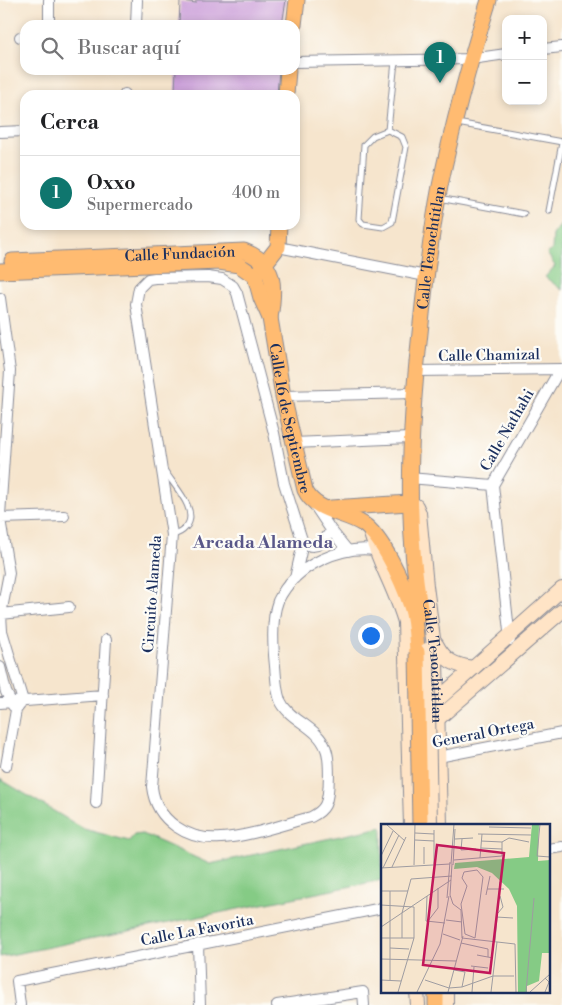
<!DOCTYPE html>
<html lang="es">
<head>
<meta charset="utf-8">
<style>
  :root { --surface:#fff; --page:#f6f6f6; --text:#202124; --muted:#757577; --line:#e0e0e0; --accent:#0f766e }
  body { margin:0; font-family:"Libre Bodoni",serif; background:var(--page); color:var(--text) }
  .controls { position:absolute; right:15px; top:15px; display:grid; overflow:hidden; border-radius:10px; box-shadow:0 2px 8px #0003 }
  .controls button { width:45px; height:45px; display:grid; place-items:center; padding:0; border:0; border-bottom:1px solid var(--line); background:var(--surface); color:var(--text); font:25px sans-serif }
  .you { position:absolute; left:370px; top:635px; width:18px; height:18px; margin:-12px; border:4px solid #fff; border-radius:50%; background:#1a73e8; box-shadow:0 0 0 8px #1a73e833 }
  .badge { display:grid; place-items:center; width:32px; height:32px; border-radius:50%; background:var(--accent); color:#fff; font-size:16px; font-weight:700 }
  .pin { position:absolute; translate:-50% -41px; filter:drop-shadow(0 1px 2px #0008) }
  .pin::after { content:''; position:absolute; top:26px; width:18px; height:15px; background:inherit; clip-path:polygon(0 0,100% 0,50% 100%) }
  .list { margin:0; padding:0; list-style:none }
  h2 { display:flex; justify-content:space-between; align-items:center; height:65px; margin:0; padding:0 20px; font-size:21px }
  h2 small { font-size:16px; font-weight:400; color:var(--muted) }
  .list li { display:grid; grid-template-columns:32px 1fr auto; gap:15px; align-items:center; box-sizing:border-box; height:75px; padding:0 20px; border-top:1px solid var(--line) }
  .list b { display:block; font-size:19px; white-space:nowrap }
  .list p { margin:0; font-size:16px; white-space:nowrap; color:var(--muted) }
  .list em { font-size:16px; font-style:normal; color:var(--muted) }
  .icon { flex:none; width:28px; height:28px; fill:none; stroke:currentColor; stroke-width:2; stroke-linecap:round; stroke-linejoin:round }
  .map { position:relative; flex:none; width:562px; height:1005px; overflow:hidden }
  .search { position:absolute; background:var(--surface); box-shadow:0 2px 8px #0003; left:20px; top:20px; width:280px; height:55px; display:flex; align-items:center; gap:12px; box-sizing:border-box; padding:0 18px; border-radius:15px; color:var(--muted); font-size:19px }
  .panel { position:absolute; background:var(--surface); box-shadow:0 2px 8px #0003; left:20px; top:90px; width:280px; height:140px; border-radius:15px }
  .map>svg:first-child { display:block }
  .green { fill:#85cb85; stroke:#507d72 }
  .building { fill:#cca0da }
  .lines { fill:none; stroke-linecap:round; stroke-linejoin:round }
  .lane-casing { stroke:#888a96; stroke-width:7 }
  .street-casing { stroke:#888a96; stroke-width:12 }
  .secondary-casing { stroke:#888a96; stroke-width:16 }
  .primary-casing { stroke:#888a96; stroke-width:17 }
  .lane { stroke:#fff; stroke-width:5 }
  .street { stroke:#fff; stroke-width:10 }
  .secondary { stroke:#ffe4c6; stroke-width:14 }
  .primary { stroke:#ffbb71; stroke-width:15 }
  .secondary-bridge-casing { stroke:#888a96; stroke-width:16; stroke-linecap:butt }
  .primary-bridge-casing { stroke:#888a96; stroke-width:17; stroke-linecap:butt }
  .secondary-bridge { stroke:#ffe4c6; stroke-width:14 }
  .primary-bridge { stroke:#ffbb71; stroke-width:15 }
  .labels { text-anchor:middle; stroke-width:4.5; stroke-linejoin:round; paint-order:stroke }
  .street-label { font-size:15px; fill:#1b2f5e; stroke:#fdfcf7 }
  .quarter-label { font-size:18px; font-weight:bold; fill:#595789; stroke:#fdfcf7 }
  .inset-road { fill:none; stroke:#9e9ca1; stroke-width:1 }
  .view { fill:#c2185b; fill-opacity:0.15; stroke:#c2185b; stroke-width:2.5 }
  .inset-edge { fill:none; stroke:#1b2f5e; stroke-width:2.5 }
</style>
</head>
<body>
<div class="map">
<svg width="562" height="1005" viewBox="0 0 562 1005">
  <rect width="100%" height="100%" fill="#fdfcf7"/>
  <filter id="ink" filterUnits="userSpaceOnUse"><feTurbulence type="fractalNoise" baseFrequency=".02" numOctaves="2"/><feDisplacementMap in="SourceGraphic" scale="10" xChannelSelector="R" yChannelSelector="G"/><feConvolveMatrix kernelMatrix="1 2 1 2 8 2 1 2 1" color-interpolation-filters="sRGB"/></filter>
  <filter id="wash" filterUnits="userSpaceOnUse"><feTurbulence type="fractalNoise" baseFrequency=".0096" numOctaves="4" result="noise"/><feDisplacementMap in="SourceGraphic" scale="20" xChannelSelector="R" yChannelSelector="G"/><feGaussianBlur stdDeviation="1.12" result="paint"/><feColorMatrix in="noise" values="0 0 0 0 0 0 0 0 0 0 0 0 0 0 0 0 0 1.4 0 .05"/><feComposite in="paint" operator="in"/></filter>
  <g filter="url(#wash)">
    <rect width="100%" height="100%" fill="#f6e5cd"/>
    <!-- green -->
    <path class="green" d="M562 223V290L545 277 555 266 547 253 552 250 553 235Z
      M0 779 84 829 129 841 134 835 143 834 210 864 382 827V880L0 957Z"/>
    <g id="blocks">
      <!-- building -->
      <path class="building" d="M196 0H286L282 25H179L180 1 196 3Z
        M176 70H279L277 95H227L175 91Z"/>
    </g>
  </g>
  <g filter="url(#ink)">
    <use href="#blocks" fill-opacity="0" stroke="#888a96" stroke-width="1"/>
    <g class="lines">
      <defs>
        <path id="lane" d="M457 123 562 142
          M388 130 402 137 406 147 392 222 383 227 363 224 359 219 364 145 373 136Z
          M388 130 395 61
          M439 198 524 214
          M549 211 562 143
          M165 471C173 485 200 511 186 527 182 532 178 534 172 535"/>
        <path id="street" d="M49 0V25
          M136 25 137 0
          M20 37H25
          M543 49 562 47
          M295 62 471 59 506 54
          M125 95V94
          M0 132 25 131
          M278 247 426 276
          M0 298 10 371 0 515
          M417 371 562 369
          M283 396 415 393
          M294 443 410 438
          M409 478 493 485
          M493 485 510 640
          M493 485 560 369
          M0 518 64 516
          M0 519 9 573 1 614 2 631 23 701 16 710 6 766
          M331 530 348 551
          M303 543C317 551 324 542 331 530L313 503
          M295 578 303 543 284 483 274 433 237 293 233 286 222 279 208 277 155 278 148 279 139 288 136 304 172 535 152 787C156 821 188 841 221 838 248 837 284 824 311 817 317 814 322 811 325 805 330 795 330 759 326 749 318 726 289 721 280 700 276 690 276 676 275 666 273 647 271 619 278 601 295 565 343 543 381 551
          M1 614 69 607
          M0 667 6 692 13 706
          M0 703 103 695
          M433 758 562 733
          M96 803 106 640
          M548 849 562 847
          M198 944 200 1005
          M20 1005 17 981 382 908
          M277 1005 363 992 364 1005"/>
        <g id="secondary">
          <path id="s1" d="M409 503 416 506 419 513 426 586 436 661 440 825"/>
          <path d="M370 530C378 562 396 590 405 622L411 825"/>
          <path d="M436 644C445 661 454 665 473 668"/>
          <path d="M434 703 562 589"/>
          <path d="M433 723 562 611"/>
          <path d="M417 991 418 1005"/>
          <path d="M446 991V1005"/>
        </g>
        <g id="primary">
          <path d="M294 25 297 0"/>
          <path d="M286 95 288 70"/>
          <path id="s2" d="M12 261 244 251C277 263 275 288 270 318"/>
          <path d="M260 270 278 247 279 225"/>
          <path id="s3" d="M0 271 219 262 239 265 255 276 261 298 270 318 283 396 305 490C315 512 344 512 363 524 383 537 403 583 411 606 416 621 416 636 417 652"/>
          <path d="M331 508 409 503"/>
          <path id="s4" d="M421 614C406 530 409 447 417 362 423 303 429 244 440 186 453 123 470 61 489 0"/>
          <path d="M436 991V1005"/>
        </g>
      </defs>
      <!-- lane casing -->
      <use href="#lane" class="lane-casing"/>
      <!-- street casing -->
      <use href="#street" class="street-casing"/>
      <!-- secondary casing -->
      <use href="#secondary" class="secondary-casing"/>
      <!-- primary casing -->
      <use href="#primary" class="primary-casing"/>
      <!-- lane -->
      <use href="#lane" class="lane"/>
      <!-- street -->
      <use href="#street" class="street"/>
      <!-- secondary -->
      <use href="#secondary" class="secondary"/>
      <!-- primary -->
      <use href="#primary" class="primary"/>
      <defs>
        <path id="secondary-bridge" d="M427 650 430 825"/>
        <path id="primary-bridge" d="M417 652 420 825"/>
      </defs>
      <!-- secondary-bridge casing -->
      <use href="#secondary-bridge" class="secondary-bridge-casing"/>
      <!-- primary-bridge casing -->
      <use href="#primary-bridge" class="primary-bridge-casing"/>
      <!-- secondary-bridge -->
      <use href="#secondary-bridge" class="secondary-bridge"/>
      <!-- primary-bridge -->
      <use href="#primary-bridge" class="primary-bridge"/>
    </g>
  </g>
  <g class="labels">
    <!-- street labels -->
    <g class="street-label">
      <text dy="5" stroke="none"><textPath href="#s4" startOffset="368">Calle Tenochtitlan</textPath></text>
      <text dy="5" stroke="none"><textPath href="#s2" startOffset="168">Calle Fundación</textPath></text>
      <text transform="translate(489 355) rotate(-1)" y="5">Calle Chamizal</text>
      <text dy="5" stroke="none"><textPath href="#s3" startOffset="406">Calle 16 de Septiembre</textPath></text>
      <text transform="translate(507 430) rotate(-60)" y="5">Calle Nathahi</text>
      <text transform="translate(152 594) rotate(-86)" y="5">Circuito Alameda</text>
      <text dy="5" stroke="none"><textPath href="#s1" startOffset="164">Calle Tenochtitlan</textPath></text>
      <text transform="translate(483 733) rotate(-11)" y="5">General Ortega</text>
      <text transform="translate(197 930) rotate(-11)" y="5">Calle La Favorita</text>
    </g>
    <!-- quarter labels -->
    <g class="quarter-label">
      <text x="263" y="548">Arcada Alameda</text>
    </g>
  </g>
  <!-- overview -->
  <g transform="translate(381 824)">
    <rect width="169" height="169" fill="#f6e5cd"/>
    <path d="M151 0H158L157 37 169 36V129H161L158 157 146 162V168H137L136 82 128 65 111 49 96 43 73 45 74 39 148 33Z" fill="#85cb85"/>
    <path class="inset-road" d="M5 0 24 17M159 0 156 32 169 33M108 3 150 4M34 9 53 10M97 10 150 11M74 15 92 14M81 15 80 26 95 25M34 16 53 17M100 17 121 18 128 14 148 18M43 23V40M100 24 121 25M0 32 12 7M99 34 101 10M73 36 121 32V18M53 40V6M70 40 73 0M71 40 69 71 72 80 80 86 81 114 134 120M33 41 34 0M72 41 74 5M11 43 25 13M0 44 69 40M2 44 18 11M96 46 102 53 94 114 84 110 80 80 86 62 81 54 83 48ZM106 65H123M0 67H27M9 67V156M105 71 109 52M46 72 45 97 64 99M66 74 69 38M0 81 33 83V114L17 168M57 84V64M117 89 122 83 119 72M115 93 132 94M65 96 81 98M47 97 57 84M0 103 70 56M62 110 79 116M0 114H33M21 114V89L30 55 71 52M114 117 119 58M80 119 107 125V133M134 120 135 168M9 124 28 125M96 131 112 134M0 135 75 137M90 142 107 144M73 146 84 148 81 163M164 154 168 158 164 168M0 156 20 157M44 156 68 164 81 163 112 152H133M36 168 59 120 68 72M67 168 82 112M91 168 93 143M110 168 116 118M145 168 153 74M149 168 169 150"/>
    <path class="view" d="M56 21 123 29 109 149 42 141Z"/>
    <rect width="169" height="169" class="inset-edge"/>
  </g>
</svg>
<div class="controls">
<button>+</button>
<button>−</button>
</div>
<div class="you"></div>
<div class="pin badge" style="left:440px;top:83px">1</div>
<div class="search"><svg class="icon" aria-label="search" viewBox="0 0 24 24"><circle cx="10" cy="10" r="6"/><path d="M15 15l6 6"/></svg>Buscar aquí</div>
<section class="panel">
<h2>Cerca<small></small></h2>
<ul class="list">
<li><span class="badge">1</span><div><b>Oxxo</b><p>Supermercado</p></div><em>400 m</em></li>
</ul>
</section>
</div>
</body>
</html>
